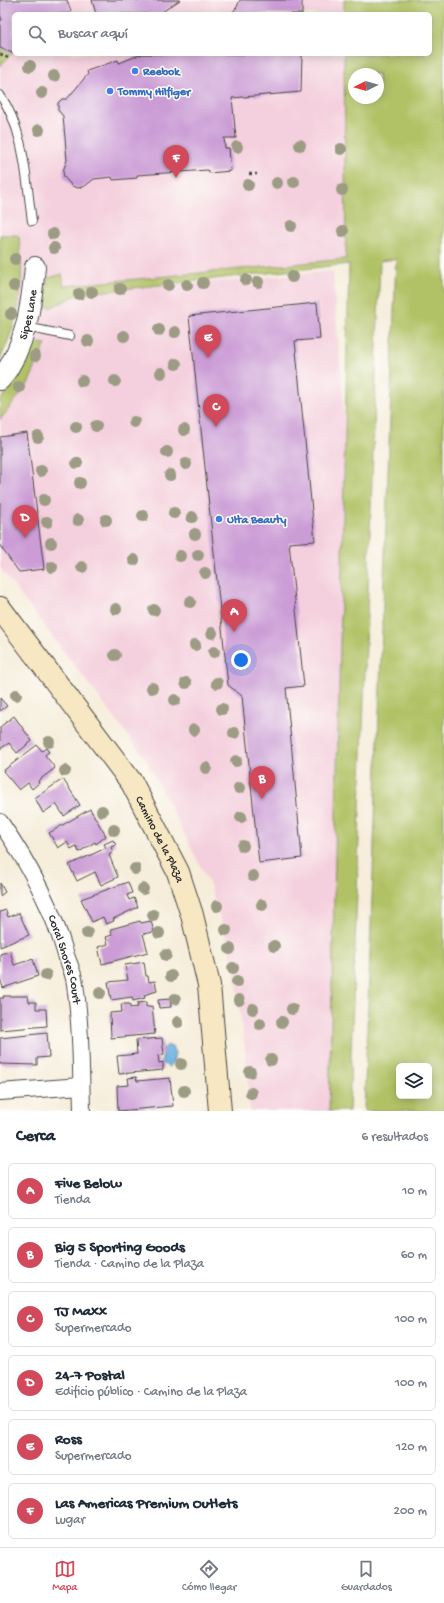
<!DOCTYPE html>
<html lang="es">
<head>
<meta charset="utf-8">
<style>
  :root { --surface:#fff; --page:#f6f6f7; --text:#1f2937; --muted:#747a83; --line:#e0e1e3; --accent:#d1495b }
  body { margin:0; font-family:"Gochi Hand",sans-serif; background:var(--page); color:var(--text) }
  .controls { position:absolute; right:12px; bottom:12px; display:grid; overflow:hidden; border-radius:6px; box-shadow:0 2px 10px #0003 }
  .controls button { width:36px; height:36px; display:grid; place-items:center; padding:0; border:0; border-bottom:1px solid var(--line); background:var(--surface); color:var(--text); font:20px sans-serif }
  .compass { position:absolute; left:348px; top:68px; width:36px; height:36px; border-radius:50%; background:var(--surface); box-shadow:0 2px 10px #0003; rotate:265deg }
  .you { position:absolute; left:241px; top:660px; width:14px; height:14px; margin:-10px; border:3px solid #fff; border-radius:50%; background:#1a73e8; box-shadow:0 0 0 6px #1a73e833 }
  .badge { display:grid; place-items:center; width:26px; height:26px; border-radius:50%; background:var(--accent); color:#fff; font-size:13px; font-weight:700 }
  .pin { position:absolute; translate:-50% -33px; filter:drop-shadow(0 1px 2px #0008) }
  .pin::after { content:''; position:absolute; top:21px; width:14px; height:12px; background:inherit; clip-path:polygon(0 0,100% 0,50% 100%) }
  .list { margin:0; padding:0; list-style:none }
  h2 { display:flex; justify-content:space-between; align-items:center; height:52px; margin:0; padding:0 16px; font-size:17px }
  h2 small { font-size:13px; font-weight:400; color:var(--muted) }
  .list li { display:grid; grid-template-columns:26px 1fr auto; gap:12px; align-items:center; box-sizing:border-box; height:56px; margin:0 8px 8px; padding:0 8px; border:1px solid var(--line); border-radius:6px }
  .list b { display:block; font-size:15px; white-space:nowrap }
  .list p { margin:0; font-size:13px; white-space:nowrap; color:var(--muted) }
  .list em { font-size:13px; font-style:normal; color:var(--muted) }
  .icon { flex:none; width:22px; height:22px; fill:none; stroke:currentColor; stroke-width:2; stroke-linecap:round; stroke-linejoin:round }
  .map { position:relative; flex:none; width:444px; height:1111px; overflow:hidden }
  .search { position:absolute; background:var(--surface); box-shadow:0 2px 10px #0003; left:12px; right:12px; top:12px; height:44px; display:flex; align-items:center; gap:10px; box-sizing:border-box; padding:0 14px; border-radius:6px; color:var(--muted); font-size:15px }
  .sheet { height:436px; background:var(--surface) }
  nav { display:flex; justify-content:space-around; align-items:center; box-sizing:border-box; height:56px; border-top:1px solid var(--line); background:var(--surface); font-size:11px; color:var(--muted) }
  nav a { display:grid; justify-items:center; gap:2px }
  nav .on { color:var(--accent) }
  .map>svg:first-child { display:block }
  .built { fill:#f4cfdd }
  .green { fill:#b1c266; stroke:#6e7648; fill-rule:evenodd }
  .water { fill:#6cb4e4; stroke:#4c7088 }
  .building { fill:#cb9cd6 }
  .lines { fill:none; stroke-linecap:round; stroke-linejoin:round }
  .service-casing { stroke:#494845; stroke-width:10 }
  .minor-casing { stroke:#494845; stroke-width:18 }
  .tertiary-casing { stroke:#494845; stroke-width:22 }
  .secondary-casing { stroke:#494845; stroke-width:24 }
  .path { stroke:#494845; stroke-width:2.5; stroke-dasharray:3 3; stroke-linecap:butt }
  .service { stroke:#fff; stroke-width:8 }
  .minor { stroke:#fff; stroke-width:16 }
  .tertiary { stroke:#fff; stroke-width:20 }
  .secondary { stroke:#f7e8c3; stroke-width:22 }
  .tree { fill:#9c9b84 }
  .shop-dot { fill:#3f7fe0; stroke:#fdfcf7; stroke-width:1.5 }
  .labels { text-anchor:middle; stroke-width:3; stroke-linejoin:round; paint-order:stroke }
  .shop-label { font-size:12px; font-weight:bold; fill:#366cbe; stroke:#fdfcf7; text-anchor:start }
  .street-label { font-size:12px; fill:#2b2b2b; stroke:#fdfcf7 }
</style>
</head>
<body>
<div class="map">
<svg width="444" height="1111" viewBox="0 0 444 1111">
  <rect width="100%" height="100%" fill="#fdfcf7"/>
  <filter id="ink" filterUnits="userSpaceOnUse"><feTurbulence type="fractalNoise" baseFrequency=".025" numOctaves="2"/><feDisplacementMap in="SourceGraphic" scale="8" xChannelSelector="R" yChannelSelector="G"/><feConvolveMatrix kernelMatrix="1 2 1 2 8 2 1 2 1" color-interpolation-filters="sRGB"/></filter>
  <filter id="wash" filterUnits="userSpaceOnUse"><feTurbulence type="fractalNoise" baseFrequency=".012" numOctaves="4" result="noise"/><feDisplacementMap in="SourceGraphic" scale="16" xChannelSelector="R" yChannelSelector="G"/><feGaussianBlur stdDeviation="0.9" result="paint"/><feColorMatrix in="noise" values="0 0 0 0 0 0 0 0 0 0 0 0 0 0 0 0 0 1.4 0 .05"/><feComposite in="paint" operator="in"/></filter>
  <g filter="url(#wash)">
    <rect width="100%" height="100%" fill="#f6edda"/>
    <!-- built -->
    <path class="built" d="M0 0H357V14H14V54H356L349 264 120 290 333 271 345 427 329 1111H250L246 1058 234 966 210 885 146 759 0 568V400L15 383 36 339 42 307H19L11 337 0 359Z"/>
    <!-- green -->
    <path class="green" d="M344 0H444V1111H364L396 259 380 261 349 1111H329L349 264 79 294 52 307H43L44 291 48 278 62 274 64 286 346 259 344 54H430V14H344ZM354 74H378V98H354ZM399 1066H429V1096H399Z
      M0 48 12 53 0 66Z
      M0 235H15L19 236C20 244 20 253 21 261 23 298 16 326 0 359Z
      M40 343 46 344 28 384 0 420V400L15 383 32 347Z"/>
    <!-- water -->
    <path class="water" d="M166 1045 172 1047 175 1053 173 1062 169 1067 162 1063V1057L164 1054 163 1049Z"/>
    <g id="blocks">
      <!-- building -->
      <path class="building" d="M0 0H67L71 11 69 14H14V53H12L0 48V20H2L0 14Z
        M92 0H180L159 14H96Z
        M240 0H302V14H231L237 7Z
        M142 54H302L301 92 232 98 236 138H224L225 148H229L231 171 209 173 208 170 137 175V178L113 180 112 177 94 179 85 186 78 188 72 186 64 177 63 171 67 160 63 116 58 110V103L62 99H67L88 74 87 71 118 60 119 63Z
        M317 303 320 339 295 341 315 541 289 543 304 686 286 688 302 858 259 863 242 696 228 685 189 316Z
        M27 433 44 569 19 572 0 546V437Z
        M0 698 7 706 0 711Z
        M14 716 32 741 17 753 9 743 0 749V727Z
        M37 745 42 751 46 748 49 752 45 755 55 768 38 781 39 783 32 789 28 783 19 790 3 771Z
        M63 779 80 805 64 816 56 804 43 813 35 798Z
        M90 809 106 836 96 844 95 842 79 852 76 846 71 849 67 842 58 848 49 833Z
        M113 840 116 845 111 847 113 852 109 855 118 877 101 885 95 872 77 881 69 865 106 848 104 844Z
        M128 882 132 893 127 895 129 900 134 898 138 907 113 919 114 921 106 924 103 917 92 922 81 899Z
        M0 883 5 892 0 896Z
        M6 910 8 917 19 913 29 935 0 947V912Z
        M140 921 141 923 151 921 154 932 143 934 148 952 102 964 98 947 108 944 106 937 112 935 111 929Z
        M10 951 14 965 33 959 38 976 3 988 0 978V954Z
        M144 962 146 976H148L149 982 155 981 157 991 144 995 145 998 133 1001 132 997 111 1000 108 982 128 980 125 965Z
        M3 996H28L29 1002H36V1009H46L47 1026 0 1030V998H4Z
        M170 999 171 1007 159 1008 158 1000Z
        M146 1002V1007L152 1006 155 1034 111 1038 110 1013 122 1012 121 1004H130V1008L138 1007 137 1003Z
        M47 1033 49 1057 37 1058V1065L0 1064V1038Z
        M162 1038 164 1054 158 1055 159 1063 163 1062V1070L119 1074 117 1056 137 1054 136 1040Z
        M136 1077 137 1081 170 1078 173 1106 118 1111 117 1086 129 1085 128 1078Z"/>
    </g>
  </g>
  <g filter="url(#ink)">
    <use href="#blocks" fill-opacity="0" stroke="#494845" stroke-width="1"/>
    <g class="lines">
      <defs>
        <path id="service" d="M0 95C25 130 26 180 32 221
          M26 327 70 336"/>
        <g id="minor">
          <path id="s1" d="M0 822C28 862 52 907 66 955 69 964 74 974 75 984 81 1026 81 1068 82 1111"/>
          <path d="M0 1092 81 1086"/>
        </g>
        <g id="tertiary">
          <path id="s2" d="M0 380C26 347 31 307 35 267"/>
        </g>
        <g id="secondary">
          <path id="s3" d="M0 608 132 783 178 872 192 915 209 985 220 1111"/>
        </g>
      </defs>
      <!-- service casing -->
      <use href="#service" class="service-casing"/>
      <!-- minor casing -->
      <use href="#minor" class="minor-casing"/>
      <!-- tertiary casing -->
      <use href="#tertiary" class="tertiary-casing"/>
      <!-- secondary casing -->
      <use href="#secondary" class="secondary-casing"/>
      <!-- path -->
      <path class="path" d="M0 54 8 58
        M249 174H257"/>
      <!-- service -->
      <use href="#service" class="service"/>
      <!-- minor -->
      <use href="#minor" class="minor"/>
      <!-- tertiary -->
      <use href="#tertiary" class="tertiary"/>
      <!-- secondary -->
      <use href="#secondary" class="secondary"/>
    </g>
    <!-- trees -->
    <g class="tree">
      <circle cx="30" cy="66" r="6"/>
      <circle cx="54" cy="76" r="6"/>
      <circle cx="42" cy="93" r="6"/>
      <circle cx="39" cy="130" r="6"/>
      <circle cx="300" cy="145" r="6"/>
      <circle cx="237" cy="147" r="6"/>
      <circle cx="341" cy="149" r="6"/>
      <circle cx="294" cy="182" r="6"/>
      <circle cx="277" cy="183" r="6"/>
      <circle cx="248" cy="185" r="6"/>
      <circle cx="342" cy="190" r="6"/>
      <circle cx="291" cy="226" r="6"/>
      <circle cx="343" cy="231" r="6"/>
      <circle cx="53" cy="234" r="6"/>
      <circle cx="54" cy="248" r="6"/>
      <circle cx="15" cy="259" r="6"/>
      <circle cx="292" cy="277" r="6"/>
      <circle cx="246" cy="280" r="6"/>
      <circle cx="258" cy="282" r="6"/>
      <circle cx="203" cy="283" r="6"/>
      <circle cx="168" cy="285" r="6"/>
      <circle cx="187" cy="285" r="6"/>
      <circle cx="14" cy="286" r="6"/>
      <circle cx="120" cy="289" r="6"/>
      <circle cx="92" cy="292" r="6"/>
      <circle cx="79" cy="294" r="6"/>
      <circle cx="11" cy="314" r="6"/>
      <circle cx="159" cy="330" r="6"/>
      <circle cx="175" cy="332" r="6"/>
      <circle cx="124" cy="336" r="6"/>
      <circle cx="88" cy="341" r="6"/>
      <circle cx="35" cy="356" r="6"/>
      <circle cx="176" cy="364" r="6"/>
      <circle cx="161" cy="373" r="6"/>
      <circle cx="82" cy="381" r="6"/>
      <circle cx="115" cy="381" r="6"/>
      <circle cx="19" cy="387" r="6"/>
      <circle cx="134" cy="422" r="6"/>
      <circle cx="96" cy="426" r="6"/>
      <circle cx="76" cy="427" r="6"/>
      <circle cx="184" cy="430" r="6"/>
      <circle cx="38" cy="437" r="6"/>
      <circle cx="167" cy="452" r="6"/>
      <circle cx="77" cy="463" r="6"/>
      <circle cx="186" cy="464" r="6"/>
      <circle cx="41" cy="471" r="6"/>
      <circle cx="170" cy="475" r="6"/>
      <circle cx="80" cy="483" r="6"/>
      <circle cx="44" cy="500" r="6"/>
      <circle cx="174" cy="513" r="6"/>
      <circle cx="143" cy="516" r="6"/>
      <circle cx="192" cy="517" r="6"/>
      <circle cx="78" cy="520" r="6"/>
      <circle cx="106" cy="520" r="6"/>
      <circle cx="47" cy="522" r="6"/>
      <circle cx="195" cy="534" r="6"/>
      <circle cx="51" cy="543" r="6"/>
      <circle cx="198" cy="555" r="6"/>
      <circle cx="180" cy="556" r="6"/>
      <circle cx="134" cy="560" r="6"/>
      <circle cx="52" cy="567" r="6"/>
      <circle cx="82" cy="567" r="6"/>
      <circle cx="205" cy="573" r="6"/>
      <circle cx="190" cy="602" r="6"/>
      <circle cx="116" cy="609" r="6"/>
      <circle cx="154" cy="610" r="6"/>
      <circle cx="212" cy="633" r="6"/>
      <circle cx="195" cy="645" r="6"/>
      <circle cx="214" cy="652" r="6"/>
      <circle cx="115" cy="655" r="6"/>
      <circle cx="186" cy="683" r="6"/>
      <circle cx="217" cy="683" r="6"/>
      <circle cx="152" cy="688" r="6"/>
      <circle cx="16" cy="695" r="6"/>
      <circle cx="175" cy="700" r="6"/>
      <circle cx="222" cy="709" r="6"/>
      <circle cx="194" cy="730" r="6"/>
      <circle cx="234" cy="733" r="6"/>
      <circle cx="49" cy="742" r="6"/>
      <circle cx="236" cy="761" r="6"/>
      <circle cx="206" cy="768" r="6"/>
      <circle cx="65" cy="771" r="6"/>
      <circle cx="239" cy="788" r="6"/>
      <circle cx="102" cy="811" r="6"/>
      <circle cx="241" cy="817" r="6"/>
      <circle cx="114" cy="830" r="6"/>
      <circle cx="243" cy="846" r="6"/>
      <circle cx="135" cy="869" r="6"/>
      <circle cx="253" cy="876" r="6"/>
      <circle cx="143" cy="889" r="6"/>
      <circle cx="262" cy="905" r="6"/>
      <circle cx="217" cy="906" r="6"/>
      <circle cx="153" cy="915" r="6"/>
      <circle cx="226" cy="930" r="6"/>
      <circle cx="87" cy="933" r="6"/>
      <circle cx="159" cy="933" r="6"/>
      <circle cx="274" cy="946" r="6"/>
      <circle cx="230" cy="949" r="6"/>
      <circle cx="166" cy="955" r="6"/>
      <circle cx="233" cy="968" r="6"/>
      <circle cx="46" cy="975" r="6"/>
      <circle cx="171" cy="976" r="6"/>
      <circle cx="237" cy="982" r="6"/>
      <circle cx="100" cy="993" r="6"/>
      <circle cx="175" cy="999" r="6"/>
      <circle cx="239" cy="1000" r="6"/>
      <circle cx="253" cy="1009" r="6"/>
      <circle cx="292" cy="1009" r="6"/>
      <circle cx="178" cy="1022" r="6"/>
      <circle cx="282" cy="1022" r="6"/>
      <circle cx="260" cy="1024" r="6"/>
      <circle cx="271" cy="1060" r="6"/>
      <circle cx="181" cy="1064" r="6"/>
      <circle cx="250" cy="1072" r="6"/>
      <circle cx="184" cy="1091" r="6"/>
      <circle cx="251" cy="1093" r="6"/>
    </g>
  </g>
  <!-- markers -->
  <g class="shop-dot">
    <circle cx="135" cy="71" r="4"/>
    <circle cx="110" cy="91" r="4"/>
    <circle cx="219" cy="519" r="4"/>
  </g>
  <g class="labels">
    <!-- shop labels -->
    <g class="shop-label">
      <text x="143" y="75">Reebok</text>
      <text x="118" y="95">Tommy Hilfiger</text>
      <text x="227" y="523">Ulta Beauty</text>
    </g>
    <!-- street labels -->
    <g class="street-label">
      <text dy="4" stroke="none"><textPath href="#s2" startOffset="72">Sipes Lane</textPath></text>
      <text dy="4" stroke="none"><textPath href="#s3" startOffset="282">Camino de la Plaza</textPath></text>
      <text dy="4" stroke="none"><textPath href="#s1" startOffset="153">Coral Shores Court</textPath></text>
    </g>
  </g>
</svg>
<div class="controls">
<button><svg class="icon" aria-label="layers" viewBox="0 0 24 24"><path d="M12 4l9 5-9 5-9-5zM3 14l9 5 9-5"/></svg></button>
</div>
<svg class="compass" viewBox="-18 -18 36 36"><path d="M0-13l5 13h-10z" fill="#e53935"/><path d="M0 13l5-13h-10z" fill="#747a83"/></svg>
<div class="you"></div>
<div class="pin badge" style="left:234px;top:632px">A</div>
<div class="pin badge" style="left:262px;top:799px">B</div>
<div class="pin badge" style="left:216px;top:427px">C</div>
<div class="pin badge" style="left:25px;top:538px">D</div>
<div class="pin badge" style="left:208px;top:358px">E</div>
<div class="pin badge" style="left:176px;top:178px">F</div>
<div class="search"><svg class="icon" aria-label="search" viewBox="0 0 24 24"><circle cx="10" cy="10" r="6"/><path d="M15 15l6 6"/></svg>Buscar aquí</div>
</div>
<section class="sheet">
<h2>Cerca<small>6 resultados</small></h2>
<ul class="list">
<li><span class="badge">A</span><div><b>Five Below</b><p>Tienda</p></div><em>10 m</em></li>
<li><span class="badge">B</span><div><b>Big 5 Sporting Goods</b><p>Tienda · Camino de la Plaza</p></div><em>60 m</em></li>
<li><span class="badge">C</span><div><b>TJ Maxx</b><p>Supermercado</p></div><em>100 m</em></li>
<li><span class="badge">D</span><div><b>24-7 Postal</b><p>Edificio público · Camino de la Plaza</p></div><em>100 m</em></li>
<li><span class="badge">E</span><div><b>Ross</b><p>Supermercado</p></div><em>120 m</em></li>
<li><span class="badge">F</span><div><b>Las Americas Premium Outlets</b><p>Lugar</p></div><em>200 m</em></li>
</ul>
</section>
<nav>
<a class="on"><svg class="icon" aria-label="map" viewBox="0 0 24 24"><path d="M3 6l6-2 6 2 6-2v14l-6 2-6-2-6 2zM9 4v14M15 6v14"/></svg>Mapa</a>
<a><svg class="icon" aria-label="directions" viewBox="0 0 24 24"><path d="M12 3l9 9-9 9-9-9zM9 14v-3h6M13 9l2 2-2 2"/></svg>Cómo llegar</a>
<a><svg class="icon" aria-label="saved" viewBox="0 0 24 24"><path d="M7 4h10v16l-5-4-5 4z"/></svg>Guardados</a>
</nav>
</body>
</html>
